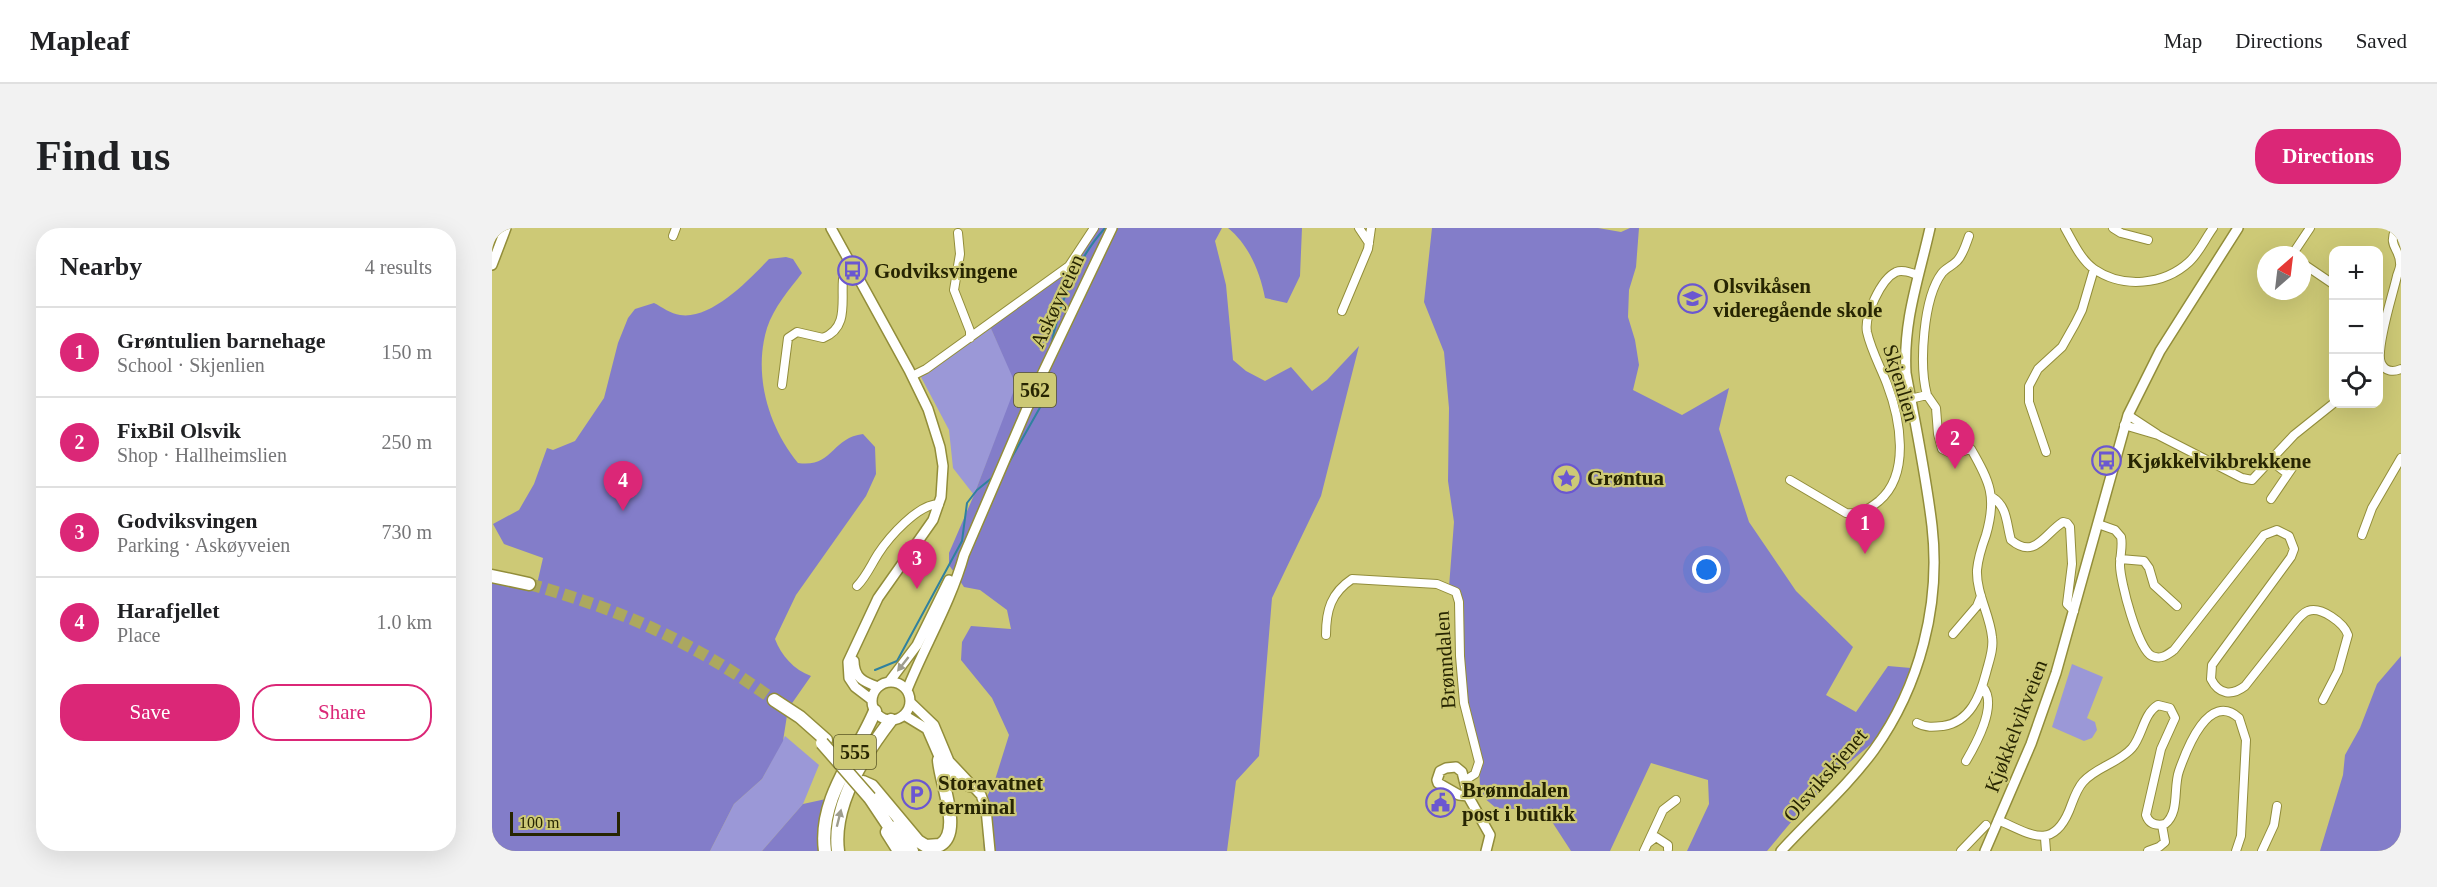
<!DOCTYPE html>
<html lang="en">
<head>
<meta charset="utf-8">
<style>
  :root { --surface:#fff; --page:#f2f2f2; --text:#202124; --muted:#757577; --line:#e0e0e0; --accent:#db2777 }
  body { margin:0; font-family:Georgia,serif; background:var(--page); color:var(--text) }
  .controls { position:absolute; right:18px; top:18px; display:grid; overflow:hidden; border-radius:12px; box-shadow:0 6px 24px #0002 }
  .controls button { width:54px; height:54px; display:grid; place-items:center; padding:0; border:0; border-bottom:2px solid var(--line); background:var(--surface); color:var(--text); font:30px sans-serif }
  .compass { position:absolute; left:1765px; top:18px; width:54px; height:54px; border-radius:50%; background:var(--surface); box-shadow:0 6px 24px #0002; rotate:28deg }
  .scale { position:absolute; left:18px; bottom:15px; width:110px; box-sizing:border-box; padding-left:6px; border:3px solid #272502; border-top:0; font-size:16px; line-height:21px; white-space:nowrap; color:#272502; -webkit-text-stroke:4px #cdc976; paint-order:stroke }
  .you { position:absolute; left:1215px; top:342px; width:21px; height:21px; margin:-15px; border:4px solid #fff; border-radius:50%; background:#1a73e8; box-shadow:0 0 0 9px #1a73e833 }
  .badge { display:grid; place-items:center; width:39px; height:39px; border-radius:50%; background:var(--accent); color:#fff; font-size:20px; font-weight:700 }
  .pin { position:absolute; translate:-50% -50px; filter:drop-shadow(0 2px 3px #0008) }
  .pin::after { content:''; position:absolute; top:32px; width:21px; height:18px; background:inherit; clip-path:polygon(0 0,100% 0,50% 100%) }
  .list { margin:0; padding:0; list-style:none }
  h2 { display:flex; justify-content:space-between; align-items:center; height:78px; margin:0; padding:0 24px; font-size:26px }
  h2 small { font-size:20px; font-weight:400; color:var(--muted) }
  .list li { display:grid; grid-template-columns:39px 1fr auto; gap:18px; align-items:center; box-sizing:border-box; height:90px; padding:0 24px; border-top:2px solid var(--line) }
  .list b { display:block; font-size:22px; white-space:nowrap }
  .list p { margin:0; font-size:20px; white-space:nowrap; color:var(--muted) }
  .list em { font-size:20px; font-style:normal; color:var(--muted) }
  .actions { display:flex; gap:12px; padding:18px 24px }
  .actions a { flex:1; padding:14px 0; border:2px solid var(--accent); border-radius:24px; text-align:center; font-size:21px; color:var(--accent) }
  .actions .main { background:var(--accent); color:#fff }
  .icon { flex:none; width:33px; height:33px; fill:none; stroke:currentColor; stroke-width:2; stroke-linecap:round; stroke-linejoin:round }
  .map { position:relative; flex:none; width:1909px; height:623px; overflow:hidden; border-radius:24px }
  header { display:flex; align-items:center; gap:36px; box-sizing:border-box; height:84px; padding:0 30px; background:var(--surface); border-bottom:2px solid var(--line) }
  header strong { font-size:28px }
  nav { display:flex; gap:33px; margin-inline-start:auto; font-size:21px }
  .intro { display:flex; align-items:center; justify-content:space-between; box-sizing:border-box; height:144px; padding:0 36px }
  h1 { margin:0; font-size:42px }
  .button { padding:15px 27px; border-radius:24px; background:var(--accent); color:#fff; font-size:21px; font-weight:700 }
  main { display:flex; gap:36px; padding:0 36px }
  aside { flex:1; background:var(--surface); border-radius:24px; box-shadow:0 6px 24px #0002 }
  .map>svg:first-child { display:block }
  .green { fill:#9b98d7 }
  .forest { fill:#837dc9 }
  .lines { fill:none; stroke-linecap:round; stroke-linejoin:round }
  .stream { stroke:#2f819f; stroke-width:2 }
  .highway-tunnel { stroke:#aca85f; stroke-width:12; stroke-dasharray:12 6; stroke-linecap:butt }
  .minor-casing { stroke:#928d3a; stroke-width:10 }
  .major-casing { stroke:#928d3a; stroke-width:12 }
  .highway-casing { stroke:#928d3a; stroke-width:15 }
  .minor { stroke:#fff; stroke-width:8 }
  .major { stroke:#fff; stroke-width:9 }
  .highway { stroke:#fff; stroke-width:12 }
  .highway-bridge-casing { stroke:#928d3a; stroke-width:15; stroke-linecap:butt }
  .highway-bridge { stroke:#fff; stroke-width:12 }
  .oneway { fill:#9e9d8d }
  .labels { text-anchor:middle; stroke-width:4.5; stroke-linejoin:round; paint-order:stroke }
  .shield { fill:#cdc976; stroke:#595625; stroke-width:1.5 }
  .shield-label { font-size:20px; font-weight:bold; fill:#272502 }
  .poi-label { font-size:21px; font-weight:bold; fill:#272502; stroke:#cdc976; text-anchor:start }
  .street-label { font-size:21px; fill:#272502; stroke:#cdc976 }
</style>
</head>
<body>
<header>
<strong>Mapleaf</strong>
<nav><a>Map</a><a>Directions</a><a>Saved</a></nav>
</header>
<div class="intro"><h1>Find us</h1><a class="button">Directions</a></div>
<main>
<aside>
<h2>Nearby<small>4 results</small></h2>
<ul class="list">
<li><span class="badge">1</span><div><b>Grøntulien barnehage</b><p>School · Skjenlien</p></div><em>150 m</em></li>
<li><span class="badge">2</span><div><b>FixBil Olsvik</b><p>Shop · Hallheimslien</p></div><em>250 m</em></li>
<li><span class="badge">3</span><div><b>Godviksvingen</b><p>Parking · Askøyveien</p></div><em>730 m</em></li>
<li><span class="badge">4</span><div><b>Harafjellet</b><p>Place</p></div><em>1.0 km</em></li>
</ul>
<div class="actions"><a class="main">Save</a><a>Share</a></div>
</aside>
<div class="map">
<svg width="1909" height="623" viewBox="0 0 1909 623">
  <rect width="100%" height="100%" fill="#cdc976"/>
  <!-- green -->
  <path class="green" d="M497 96 525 157 482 267 461 240 457 202 429 149Z
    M1580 436 1611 449 1595 490 1603 494 1605 502 1600 510 1592 513 1560 499Z
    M293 508 327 537 311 576 270 623H218L242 576 270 551Z"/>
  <!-- forest -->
  <path class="forest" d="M599 0H730L723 13 734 57 741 132 754 143 773 153 799 139 820 163 835 152 867 118 829 268 780 370 767 528 744 553 735 623H492L489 580 502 555 517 507 500 470 469 432 470 414 479 398 519 401 515 382 488 362 472 359 457 337V325L482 267 524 157 497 96 582 37Z
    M736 0H810L808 48 795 75 773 70C768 44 757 17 736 0Z
    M940 0H1106L1129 4 1138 0H1147L1144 39 1137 62 1136 89 1143 112 1147 137 1141 162 1190 187 1237 160 1227 201 1257 294 1304 363 1361 419 1334 467 1364 484 1396 438 1419 440 1396 493 1384 512 1352 539 1300 593 1275 623H1195L1217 576 1216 552 1159 535 1118 623H1079L1053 583 1004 580 991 569 988 560 987 534 977 501 967 374 957 359 962 294 956 253 957 180 952 124 932 74Z
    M294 29 301 31 310 45C297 62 282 79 275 100 261 146 276 198 306 235 341 240 339 210 371 206L383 219 384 246 374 268 304 367 283 411C289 427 302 442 319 448L296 481 291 513 270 551 242 576 218 623H0V351L6 354 45 356 51 330 12 316 1 296 27 282 42 256 55 220 61 222 83 213 112 170 126 115 136 90 143 81 162 75C170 79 179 86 188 87 219 92 257 52 277 31Z
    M1909 428V623H1828L1851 547 1853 527 1868 500 1885 456Z
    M343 569 340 618 343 623H270L311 576Z"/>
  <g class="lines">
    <!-- stream -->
    <path class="stream" d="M559 119C566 78 585 31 613 0
      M515 238 550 176 554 148
      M383 442 405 433 470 313 475 275 485 262 501 249"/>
    <!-- highway-tunnel -->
    <path class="highway-tunnel" d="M37 356C131 382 203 415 282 472"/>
    <defs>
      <path id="minor" d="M867 0 877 15
        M1573 0C1581 14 1589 32 1602 41 1631 61 1672 57 1697 34 1707 25 1713 11 1721 0
        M1621 0 1629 5 1656 12
        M1904 0C1895 19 1908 20 1908 35 1909 39 1906 44 1905 48 1901 66 1883 121 1889 135 1893 144 1902 144 1909 141
        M466 5 468 26 462 62 478 103V110
        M181 8 184 0
        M1800 27 1818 0
        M1810 35 1841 56
        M850 83 876 21 879 0
        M420 148 434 141 577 38 602 0
        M290 157 296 110 305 104 331 110C357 100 349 73 351 51L355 46 363 42
        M1435 167C1427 137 1431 70 1450 45 1454 40 1460 38 1465 33 1471 27 1474 16 1477 8
        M1418 171 1435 167 1444 180 1446 206 1450 221 1461 226 1479 221C1498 254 1505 269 1494 307 1490 318 1486 331 1485 342 1484 365 1498 387 1500 409 1502 421 1497 433 1494 445 1488 468 1478 494 1451 498 1442 499 1434 500 1425 495
        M1636 187 1665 206
        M1632 197 1666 207 1750 250 1760 252 1802 207 1842 175
        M1554 224 1537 174V158L1546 141 1570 119 1583 96 1590 82 1602 41
        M1796 246 1805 233
        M1298 252 1354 285C1368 287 1377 281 1387 273 1419 246 1408 190 1395 156 1388 138 1379 122 1375 104 1372 88 1389 51 1404 44 1411 41 1419 45 1426 47
        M1500 269C1516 279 1514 295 1519 312 1543 332 1552 306 1571 294L1575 295 1578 299 1580 336 1575 376 1582 383
        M1779 271 1796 246 1779 233
        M1606 296 1623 302 1629 309C1631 318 1628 327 1628 337 1628 353 1646 422 1660 428 1669 432 1675 427 1682 422L1772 307 1785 302 1797 308 1802 321 1799 329 1725 430 1720 437 1719 451C1727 467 1740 468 1753 458L1805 392C1808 389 1812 384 1816 383 1829 378 1852 395 1856 407L1846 443 1831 472
        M1870 307 1880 280 1909 230
        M1628 331 1652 333 1657 340 1662 357 1685 378
        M365 358C374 349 379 337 386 326 397 309 426 276 447 276
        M1461 406 1485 378 1489 368
        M834 407C834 382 839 365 860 351L945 356 964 364 967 374 968 428 972 475 987 534 983 546 972 553
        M1474 533C1484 516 1506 477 1491 459
        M1506 592C1538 606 1560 623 1577 583 1581 573 1584 562 1591 554 1604 539 1627 535 1640 520 1651 507 1651 486 1666 477L1678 480 1683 490 1669 521 1654 587C1657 596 1664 598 1673 596 1688 584 1681 560 1687 543 1695 520 1717 463 1747 490L1754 512 1749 608 1744 623
        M1553 610 1554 623
        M1156 615 1164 609 1176 617V621
        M1152 623 1171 582 1184 572
        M1469 623 1494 597
        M1656 623 1667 619 1673 614 1670 597
        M1770 623 1782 597 1785 578"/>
      <path id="major" d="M339 0 417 142 436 181 448 219 451 238 449 269 441 292 386 370 356 434 357 450 363 459 380 472
        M0 37 14 0
        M362 433C362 450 372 454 386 459
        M397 454 425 417 457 352
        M380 473a19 19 0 1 1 38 0a19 19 0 1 1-38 0Z
        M415 462C433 417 459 374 472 327L546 155 620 0
        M418 474 442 497 457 533 489 567 494 581 498 623
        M412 487 435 501 452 540 463 551 478 559
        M976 568 967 567 946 555 945 552 948 543 954 540 964 539 970 544 976 568 998 607 994 623
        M1289 623C1320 589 1355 559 1382 522 1428 458 1449 376 1440 298 1434 247 1423 195 1414 145 1411 92 1427 50 1438 0
        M1493 623 1539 516 1564 445 1636 187 1668 123 1746 0"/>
      <path id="highway" d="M0 348 37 356
        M282 472 308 489 334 512
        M371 554 380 558 426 613 434 618 448 617C471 604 448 554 447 532
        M378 570 404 609
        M404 599 420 623
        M395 604 407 623
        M333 623C326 571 364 528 383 483
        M346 623C340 577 372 527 399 492"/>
    </defs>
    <!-- minor casing -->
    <use href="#minor" class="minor-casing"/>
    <!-- major casing -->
    <use href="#major" class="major-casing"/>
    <!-- highway casing -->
    <use href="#highway" class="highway-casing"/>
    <!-- minor -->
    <use href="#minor" class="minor"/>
    <!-- major -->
    <use href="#major" class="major"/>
    <!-- highway -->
    <use href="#highway" class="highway"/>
    <defs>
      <path id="highway-bridge" d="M330 515 378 570"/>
    </defs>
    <!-- highway-bridge casing -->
    <use href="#highway-bridge" class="highway-bridge-casing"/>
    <!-- highway-bridge -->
    <use href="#highway-bridge" class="highway-bridge"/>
  </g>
  <!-- one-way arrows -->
  <defs><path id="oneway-solid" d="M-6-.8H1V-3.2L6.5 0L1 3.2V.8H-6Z" transform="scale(1.5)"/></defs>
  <g class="oneway">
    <use href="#oneway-solid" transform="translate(411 436) rotate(128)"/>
    <use href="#oneway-solid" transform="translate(347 590) rotate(-76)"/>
  </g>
  <!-- icons -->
  <defs>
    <symbol id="bus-ring" viewBox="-11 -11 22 22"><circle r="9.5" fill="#cdc976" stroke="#6b57d1" stroke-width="1.5"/><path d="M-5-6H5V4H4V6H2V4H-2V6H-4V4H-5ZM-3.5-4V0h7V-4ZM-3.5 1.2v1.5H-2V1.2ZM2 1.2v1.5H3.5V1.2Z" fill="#6b57d1"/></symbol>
    <symbol id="school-ring" viewBox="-11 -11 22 22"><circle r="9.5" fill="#cdc976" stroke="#6b57d1" stroke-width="1.5"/><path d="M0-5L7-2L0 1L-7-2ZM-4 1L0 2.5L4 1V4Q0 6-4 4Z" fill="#6b57d1"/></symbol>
    <symbol id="sight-ring" viewBox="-11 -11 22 22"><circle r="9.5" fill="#cdc976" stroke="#6b57d1" stroke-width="1.5"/><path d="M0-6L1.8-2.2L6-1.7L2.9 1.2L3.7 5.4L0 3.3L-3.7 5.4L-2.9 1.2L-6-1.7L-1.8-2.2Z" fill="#6b57d1"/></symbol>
    <symbol id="parking-ring" viewBox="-11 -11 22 22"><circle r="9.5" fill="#cdc976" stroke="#6b57d1" stroke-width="1.5"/><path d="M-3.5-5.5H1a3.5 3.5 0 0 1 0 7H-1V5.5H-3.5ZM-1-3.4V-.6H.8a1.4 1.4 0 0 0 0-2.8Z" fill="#6b57d1"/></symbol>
    <symbol id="civic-ring" viewBox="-11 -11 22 22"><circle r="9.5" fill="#cdc976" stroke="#6b57d1" stroke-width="1.5"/><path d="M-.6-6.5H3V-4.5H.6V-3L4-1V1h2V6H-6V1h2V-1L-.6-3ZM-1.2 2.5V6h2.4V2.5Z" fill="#6b57d1"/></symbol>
  </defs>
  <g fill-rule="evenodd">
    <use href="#bus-ring" x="344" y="26" width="33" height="33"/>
    <use href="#school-ring" x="1184" y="54" width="33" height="33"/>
    <use href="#bus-ring" x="1598" y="216" width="33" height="33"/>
    <use href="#sight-ring" x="1058" y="234" width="33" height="33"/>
    <use href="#parking-ring" x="408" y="550" width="33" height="33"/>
    <use href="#civic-ring" x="932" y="558" width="33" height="33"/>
  </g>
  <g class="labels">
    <!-- shield labels -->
    <g class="shield">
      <rect x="522" y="145" width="42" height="34" rx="4.5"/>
      <rect x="342" y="507" width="42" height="34" rx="4.5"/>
    </g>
    <g class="shield-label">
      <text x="543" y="169">562</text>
      <text x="363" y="531">555</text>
    </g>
    <!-- poi labels -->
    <g class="poi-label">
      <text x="382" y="50">Godviksvingene</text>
      <text x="1221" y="65">Olsvikåsen<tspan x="1221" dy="24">videregående skole</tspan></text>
      <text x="1635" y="240">Kjøkkelvikbrekkene</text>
      <text x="1095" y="257">Grøntua</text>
      <text x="446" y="562">Storavatnet<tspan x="446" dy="24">terminal</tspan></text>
      <text x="970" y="569">Brønndalen<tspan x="970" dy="24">post i butikk</tspan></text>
    </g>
    <!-- street labels -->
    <g class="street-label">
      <text transform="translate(565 73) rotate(-65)" y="7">Askøyveien</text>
      <text transform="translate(1409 155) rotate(73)" y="7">Skjenlien</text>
      <text transform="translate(953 432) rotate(-94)" y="7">Brønndalen</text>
      <text transform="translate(1524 498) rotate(-69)" y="7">Kjøkkelvikveien</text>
      <text transform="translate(1333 547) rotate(-49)" y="7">Olsvikskjenet</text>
    </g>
  </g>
</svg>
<div class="controls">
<button>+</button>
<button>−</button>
<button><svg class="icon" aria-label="locate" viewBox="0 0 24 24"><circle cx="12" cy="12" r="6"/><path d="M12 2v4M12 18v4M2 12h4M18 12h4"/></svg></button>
</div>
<svg class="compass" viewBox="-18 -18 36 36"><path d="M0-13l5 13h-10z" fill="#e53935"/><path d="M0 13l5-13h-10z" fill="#757577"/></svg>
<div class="scale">100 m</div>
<div class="you"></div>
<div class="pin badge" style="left:1373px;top:326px">1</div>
<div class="pin badge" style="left:1463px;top:241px">2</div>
<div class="pin badge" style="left:425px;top:361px">3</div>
<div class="pin badge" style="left:131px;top:283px">4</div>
</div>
</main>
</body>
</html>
